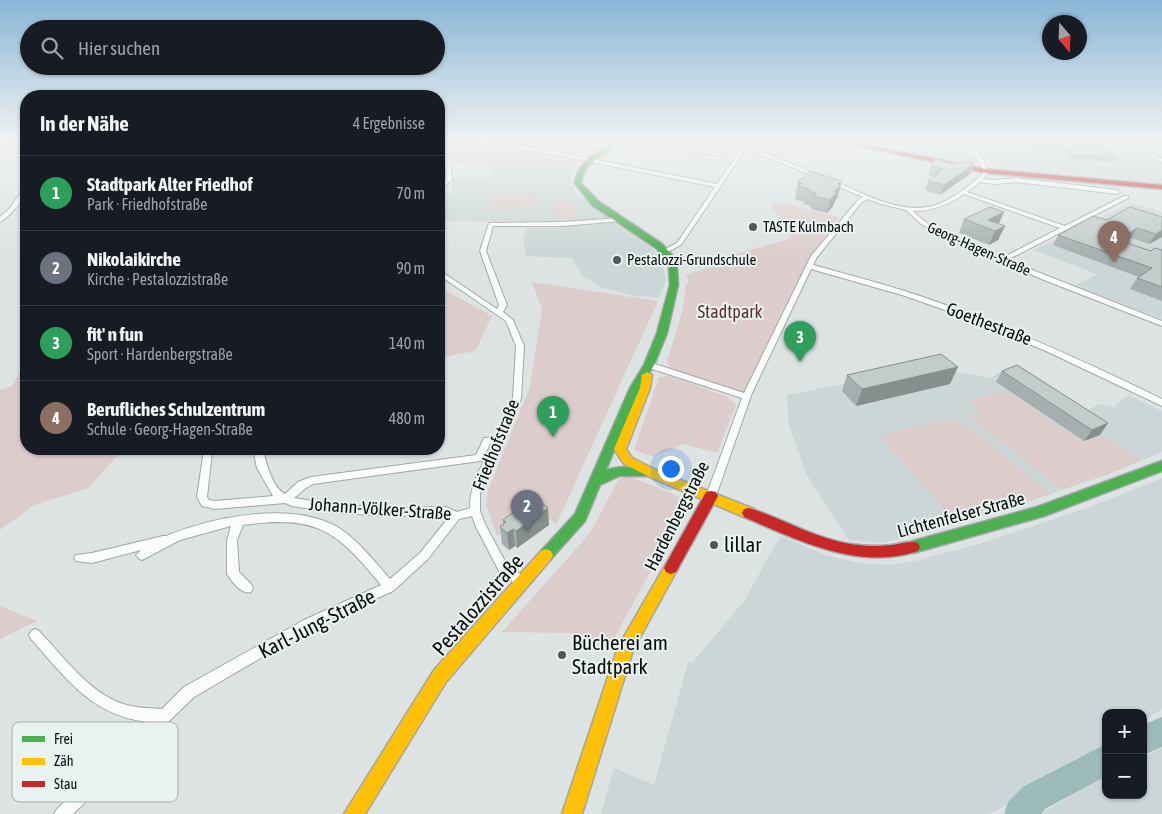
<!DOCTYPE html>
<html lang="de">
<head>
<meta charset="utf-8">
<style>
  :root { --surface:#171b24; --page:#242831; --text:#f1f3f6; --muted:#9ea1a6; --line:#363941; --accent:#0f766e }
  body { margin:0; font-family:"Asap Condensed",sans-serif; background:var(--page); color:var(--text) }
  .controls { position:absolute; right:15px; bottom:15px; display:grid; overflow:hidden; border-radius:10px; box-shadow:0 1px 4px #0004 }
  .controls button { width:45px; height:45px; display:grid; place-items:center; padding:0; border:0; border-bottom:1px solid var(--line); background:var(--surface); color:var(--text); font:25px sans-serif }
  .compass { position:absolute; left:1042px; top:15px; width:45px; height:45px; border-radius:50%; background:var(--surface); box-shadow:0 1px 4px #0004; rotate:161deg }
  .you { position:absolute; left:670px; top:468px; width:18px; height:18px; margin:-12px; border:4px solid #fff; border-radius:50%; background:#1a73e8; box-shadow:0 0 0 8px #1a73e833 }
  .badge { display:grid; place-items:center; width:32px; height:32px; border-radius:50%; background:var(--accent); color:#fff; font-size:16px; font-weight:700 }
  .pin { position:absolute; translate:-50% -41px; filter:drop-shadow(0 1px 2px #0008) }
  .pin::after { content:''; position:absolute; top:26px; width:18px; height:15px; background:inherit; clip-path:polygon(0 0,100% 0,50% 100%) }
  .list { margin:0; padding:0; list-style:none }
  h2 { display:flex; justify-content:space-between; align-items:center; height:65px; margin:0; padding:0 20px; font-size:21px }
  h2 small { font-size:16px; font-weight:400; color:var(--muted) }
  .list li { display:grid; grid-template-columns:32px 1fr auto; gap:15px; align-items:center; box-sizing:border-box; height:75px; padding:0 20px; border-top:1px solid var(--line) }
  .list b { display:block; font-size:19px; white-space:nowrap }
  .list p { margin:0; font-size:16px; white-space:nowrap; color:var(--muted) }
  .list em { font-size:16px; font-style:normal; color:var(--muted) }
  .icon { flex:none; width:28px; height:28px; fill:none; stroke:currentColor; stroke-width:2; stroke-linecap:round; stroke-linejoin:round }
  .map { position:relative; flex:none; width:1162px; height:814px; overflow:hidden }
  .search { position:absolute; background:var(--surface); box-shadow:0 1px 4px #0004; left:20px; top:20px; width:425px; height:55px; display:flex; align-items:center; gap:12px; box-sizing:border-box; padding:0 18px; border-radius:28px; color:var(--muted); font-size:19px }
  .panel { position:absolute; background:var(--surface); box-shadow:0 1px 4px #0004; left:20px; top:90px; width:425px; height:365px; border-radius:20px }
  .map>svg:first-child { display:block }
  .built { fill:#cad7d6 }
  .green { fill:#dccdcc }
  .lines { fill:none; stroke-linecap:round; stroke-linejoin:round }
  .river { fill:#9bbab8; fill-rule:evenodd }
  .street-casing { stroke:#a2a6a6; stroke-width:2 }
  .fast-casing { stroke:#a2a6a6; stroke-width:3 }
  .slow-casing { stroke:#a2a6a6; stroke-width:3 }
  .jam-casing { stroke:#a2a6a6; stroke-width:3 }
  .street { fill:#fafbfb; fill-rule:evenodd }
  .fast { fill:#4caf50; fill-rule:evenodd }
  .slow { fill:#ffc107; fill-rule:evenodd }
  .jam { fill:#c62828; fill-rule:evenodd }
  .wall { fill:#a6afaf }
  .shaded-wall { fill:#878f8e }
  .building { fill:#c1cccb; stroke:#878f8e }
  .poi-dot { fill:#545858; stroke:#e8f2f1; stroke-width:2 }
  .labels { text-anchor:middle; stroke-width:4; stroke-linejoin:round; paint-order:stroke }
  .far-poi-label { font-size:15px; fill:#0a0e0d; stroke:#e8f2f1; text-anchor:start }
  .far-street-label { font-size:15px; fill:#0a0e0d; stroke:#e8f2f1 }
  .park-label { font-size:18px; fill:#663130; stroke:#e8f2f1 }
  .street-label { font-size:18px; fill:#0a0e0d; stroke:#e8f2f1 }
  .near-poi-label { font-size:21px; fill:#0a0e0d; stroke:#e8f2f1; text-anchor:start }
  .near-street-label { font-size:21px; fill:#0a0e0d; stroke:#e8f2f1 }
  .key { fill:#e8f2f1; stroke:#a5aead; stroke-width:1 }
  .key-label { font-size:14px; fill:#0a0e0d }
</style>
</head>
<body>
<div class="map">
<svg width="1162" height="814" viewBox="0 0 1162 814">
  <rect width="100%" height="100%" fill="#dde2e2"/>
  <!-- built -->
  <path class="built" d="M864 142H955L967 150 976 161 973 163 924 154Z
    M964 142H1162V182L1001 168Z
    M536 150 574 160 576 163 571 174V184L577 194 609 218 556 222 439 221V195L452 194V179L493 176V163L515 164Z
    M1131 203 1162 212V319L1074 286 1097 274 1034 250Z
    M614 223 651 247 662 262 666 280 659 298 630 295 598 286 582 275 572 258 527 256 523 242 527 226H569Z
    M929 367 990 378 1008 368 1088 411 1098 404 1114 407 1129 395 1162 411V452L1106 475 1003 510 936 529 882 543 849 540 807 475 789 425 787 395Z
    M1162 478V709L1143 721V713H1106V744L996 811 987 814H601L614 768 654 785 688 662 692 663 745 600 780 536 826 555 857 563 892 565 919 560 979 544 1090 507Z
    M1162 748V814H1040L1106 774V795H1143V757Z"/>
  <!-- green -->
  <path class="green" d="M456 143 536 150 515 164 452 163Z
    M534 157 570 161 563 170 526 166Z
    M538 194 539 206 491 209V196Z
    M553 202H572L577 218 557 219Z
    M771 203H781L839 217 810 256 744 393 670 369 667 362C672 344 687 304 685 286L689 282 686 276 693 272 717 266 726 257 788 239 791 236C788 225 782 217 773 211Z
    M532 282 658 301 556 525 539 509 497 536 486 504 489 488 530 387 542 309Z
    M439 287 492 316 475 351 439 358Z
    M26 360V449H95L90 455H118L88 488 34 505 0 530V390L12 386Z
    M670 376 728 397 736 405 717 453 684 444 654 457 634 450 659 377Z
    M1007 391 1083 442 1103 435 1142 460 1106 475 1061 490 967 415 981 412 969 400Z
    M951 419 969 427 1051 494 957 523 880 437 883 434Z
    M630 477 678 496 685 507 607 652 570 633 502 632 590 533 619 479Z
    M0 606 37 621 0 639Z"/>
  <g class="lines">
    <!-- river -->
    <path class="river" d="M1162 717V747L1143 755V725Z
      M1106 744V776L1045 809 1041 814H1004L1008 802 1023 787Z"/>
    <defs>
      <path id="street" d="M0 142 15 144 26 149V152L12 146 0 144Z
        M467 142H481L532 147 717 184 735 158 634 142H643L736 156 746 142H750L746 148 755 149 821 176 816 177 752 151 745 150 681 245 665 253 663 252V250L677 243 715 187 562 156Z
        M957 142C969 141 997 166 983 179L995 180 1016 178 1117 190 1120 192 1117 194 1016 182 995 184 980 182 967 192 1065 226 1124 196H1128V198L1007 260 1162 321V326L1044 280 947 238 921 224 906 210 881 204 868 199 862 202 817 257 813 265C850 275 887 285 923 297 1005 325 1084 361 1162 399V406L1048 352 962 316 902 295 811 269 752 393 716 496 715 499 711 500 707 499 706 496 742 398 646 367 645 365 646 363H652L744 393 811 256 858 200 863 197 828 182V180H832C863 193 901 216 936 205 953 199 967 187 982 175 984 158 968 152 957 142ZM964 194 1060 228 1002 258C973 245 936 235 913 211 932 211 948 205 964 194Z
        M1128 142H1133L1162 159V162Z
        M439 154 450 156 452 180 445 186H439V182H444L446 180V157L439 156Z
        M26 187C27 198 9 217 0 222V217L10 208 24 188Z
        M620 218 623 220 622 221 562 226H493L486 251 507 305 503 312 513 320 524 346 521 398 505 440 486 477 480 494V511L486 526 507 565 526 578 528 582 526 586 522 587 518 586 499 571 476 527 472 516 459 519 428 559 393 591 312 628 194 697 73 814H54L57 809 148 722C92 716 66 678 31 639L29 635 31 631 35 629 39 631C64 657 88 692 123 704 135 708 149 708 162 709L184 687 304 620 381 585C336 530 317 515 243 525L237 540 239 572 251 584 253 588 251 592C242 595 232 582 227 574V540L231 526 180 540 142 560 138 558 136 555 141 550 92 563 76 561 74 558 76 555 92 553 163 536H166C212 517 293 500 339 528 359 541 374 561 390 579L420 553 449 517 445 515 393 516 338 513 292 506 285 503 215 509 202 506 197 497 204 450 207 449 212 452 207 497 209 500 215 501 273 496 257 468 253 449H263C266 463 272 487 285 494L298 482 311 477 476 455 484 438 497 437 513 398 516 346 506 321 439 275V270L497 309 499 305 480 251 489 223 562 222ZM490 443H494C482 465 470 483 470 508L457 512 446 507 393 508 338 505 294 498 306 488 313 484 480 461 483 460Z"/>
      <path id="fast" d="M614 142H620C605 155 584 160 581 183L598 201 662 244 673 256 677 267 678 285 667 333 654 365 640 388 606 470C620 466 634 466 647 470L649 473 647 476H619L600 485 585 521 551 559 546 561 541 559 539 555 541 551 575 514 630 388 644 365 657 333 670 285 669 267 665 257 656 248 592 205 575 183C578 161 596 153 614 142Z
        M1162 461V471L1044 516 913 553 908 551 906 547 908 543 913 541 1037 507Z"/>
      <path id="slow" d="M647 372 652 375 650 388 626 449 632 458 660 472 754 509 756 513 754 517 749 518 744 517 652 478 624 464 614 449 640 388 642 375Z
        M546 549 551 551 553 555 551 559 446 682 365 814H344L434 670 541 551Z
        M671 562 676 564 678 568 633 650 582 814H562L618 647 666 564Z"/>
      <path id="jam" d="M842 142H852L985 169 1162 185V189L985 173Z
        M711 491 716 492 718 496 676 572 671 574 666 572 664 568 666 564 706 492Z
        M749 508C783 519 814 538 850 544 863 546 878 547 892 545 901 544 909 540 918 543L920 547 918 551C858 571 798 540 744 517L742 513 744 509Z"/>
    </defs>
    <!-- street casing -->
    <use href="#street" class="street-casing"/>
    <!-- fast casing -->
    <use href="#fast" class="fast-casing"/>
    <!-- slow casing -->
    <use href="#slow" class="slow-casing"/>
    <!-- jam casing -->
    <use href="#jam" class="jam-casing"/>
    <!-- street -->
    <use href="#street" class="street"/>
    <!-- fast -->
    <use href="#fast" class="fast"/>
    <!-- slow -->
    <use href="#slow" class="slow"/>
    <!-- jam -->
    <use href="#jam" class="jam"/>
  </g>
  <!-- wall -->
  <path class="wall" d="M1027 142H1097L1117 157 1114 162 1068 159 1057 147 1036 148Z
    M934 159 955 164H974L970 174 940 195 925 190 928 181 934 177 928 175Z
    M798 182 840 185H841L837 198 835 201 833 206 827 213 810 209 811 206 804 204V202L795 199Z
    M1162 217V237L1149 244 1131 238 1124 242 1151 251 1162 250V301L1130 289 1137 278 1139 277 1053 245 1058 235 1107 220Z
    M964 219 999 224 1005 226 998 240 989 245 959 233Z
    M1002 371 1100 435 1084 441 996 382Z
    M847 375 950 384 856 406 842 391Z
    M503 520 549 525 517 548 515 546 509 550 502 544 500 527 503 524Z"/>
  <!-- shaded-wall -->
  <path class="shaded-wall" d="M974 164 970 174 940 195 944 185Z
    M841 181 839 187 841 185 837 198 835 201 833 206 827 213 830 200 838 184Z
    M1004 212 998 226 988 220Z
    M1005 226 998 240 989 245 995 231Z
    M1137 228 1131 238 1111 250 1118 240Z
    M1162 230V237L1149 244 1156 234Z
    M958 367 950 384 856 406 862 389Z
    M1108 423 1100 435 1084 441 1092 430Z
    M548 508 549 525 517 548 516 531Z
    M513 529 515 546 509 550 507 533Z"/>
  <!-- building -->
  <path class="building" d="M1036 142H1097L1100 143 1117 157 1070 154 1059 143H1038Z
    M934 159 955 164 961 161 974 164 944 185 928 181 938 174 936 173 943 169 932 166Z
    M810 171 841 181 838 184 841 185 834 192H837L830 200 814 196 816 193 807 191 809 189 798 186 802 183 798 182Z
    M990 207 1004 212 988 220 1005 226 995 231 964 219Z
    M1130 207 1162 217V230L1156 234 1137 228 1118 240 1151 251 1154 248 1162 250V287L1137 278 1152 268 1058 235 1093 216 1107 220Z
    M941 354 958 367 862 389 847 375Z
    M1017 365 1108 423 1092 430 1002 371Z
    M535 497 548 508 516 531 513 529 507 533 500 527 506 522 503 520Z"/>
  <!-- sky -->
  <linearGradient id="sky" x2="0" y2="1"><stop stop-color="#89b6d5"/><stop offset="0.55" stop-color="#f0f2f2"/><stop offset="1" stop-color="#f0f2f2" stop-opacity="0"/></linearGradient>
  <rect width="1162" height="256" fill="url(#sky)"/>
  <!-- markers -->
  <g class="poi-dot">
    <circle cx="753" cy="227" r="5"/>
    <circle cx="617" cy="260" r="5"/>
    <circle cx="714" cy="545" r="5"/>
    <circle cx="562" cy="655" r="5"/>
  </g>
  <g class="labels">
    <!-- far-poi labels -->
    <g class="far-poi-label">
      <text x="763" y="232">TASTE Kulmbach</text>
      <text x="627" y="265">Pestalozzi-Grundschule</text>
    </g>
    <!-- far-street labels -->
    <g class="far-street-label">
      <text transform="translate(979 249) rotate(24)" y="5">Georg-Hagen-Straße</text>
    </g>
    <!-- park labels -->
    <g class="park-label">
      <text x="730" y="318">Stadtpark</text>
    </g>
    <!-- street labels -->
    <g class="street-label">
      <text transform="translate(989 324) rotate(21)" y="6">Goethestraße</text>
      <text transform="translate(496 445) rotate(-68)" y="6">Friedhofstraße</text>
      <text transform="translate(380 509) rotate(4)" y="6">Johann-Völker-Straße</text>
      <text transform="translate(961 515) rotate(-15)" y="6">Lichtenfelser Straße</text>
      <text transform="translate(677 516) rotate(-63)" y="6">Hardenbergstraße</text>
    </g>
    <!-- near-poi labels -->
    <g class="near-poi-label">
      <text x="724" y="552">lillar</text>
      <text x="572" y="650">Bücherei am<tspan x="572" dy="24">Stadtpark</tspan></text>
    </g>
    <!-- near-street labels -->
    <g class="near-street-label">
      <text transform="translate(478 605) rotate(-49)" y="7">Pestalozzistraße</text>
      <text transform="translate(317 624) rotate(-27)" y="7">Karl-Jung-Straße</text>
    </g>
  </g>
  <!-- legend -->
  <rect x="12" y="722" width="166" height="80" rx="8" class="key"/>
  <rect x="22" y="736" width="23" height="6" fill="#4caf50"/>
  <rect x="22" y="758" width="23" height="7" fill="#ffc107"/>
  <rect x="22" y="781" width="23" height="6" fill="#c62828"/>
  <g class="key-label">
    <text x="54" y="744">Frei</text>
    <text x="54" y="766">Zäh</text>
    <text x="54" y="789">Stau</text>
  </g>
</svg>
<div class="controls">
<button>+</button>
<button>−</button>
</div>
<svg class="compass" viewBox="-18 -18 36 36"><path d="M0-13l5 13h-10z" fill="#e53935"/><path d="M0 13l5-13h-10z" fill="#9ea1a6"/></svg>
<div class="you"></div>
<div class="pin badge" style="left:553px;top:437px;background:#2e9e5b">1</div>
<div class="pin badge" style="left:527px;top:531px;background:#6b7280">2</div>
<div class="pin badge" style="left:800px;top:362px;background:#2e9e5b">3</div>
<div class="pin badge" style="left:1114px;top:262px;background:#8d6e63">4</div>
<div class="search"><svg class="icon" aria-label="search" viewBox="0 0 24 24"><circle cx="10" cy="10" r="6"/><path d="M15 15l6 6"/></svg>Hier suchen</div>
<section class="panel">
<h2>In der Nähe<small>4 Ergebnisse</small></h2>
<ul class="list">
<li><span class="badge" style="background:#2e9e5b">1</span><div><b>Stadtpark Alter Friedhof</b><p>Park · Friedhofstraße</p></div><em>70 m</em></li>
<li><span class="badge" style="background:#6b7280">2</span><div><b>Nikolaikirche</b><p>Kirche · Pestalozzistraße</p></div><em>90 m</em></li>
<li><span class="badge" style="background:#2e9e5b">3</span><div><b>fit' n fun</b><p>Sport · Hardenbergstraße</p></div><em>140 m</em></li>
<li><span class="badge" style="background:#8d6e63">4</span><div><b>Berufliches Schulzentrum</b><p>Schule · Georg-Hagen-Straße</p></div><em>480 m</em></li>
</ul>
</section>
</div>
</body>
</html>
